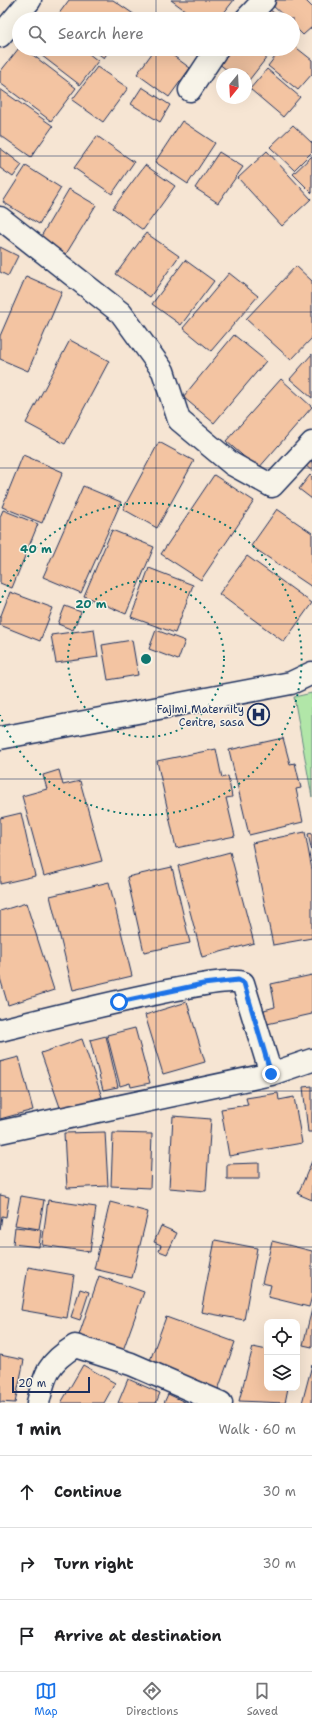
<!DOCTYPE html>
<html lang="en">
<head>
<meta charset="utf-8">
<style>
  :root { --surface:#fff; --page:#f2f2f2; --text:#202124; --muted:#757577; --line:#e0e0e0; --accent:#1a73e8 }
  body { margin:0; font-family:"Shantell Sans",sans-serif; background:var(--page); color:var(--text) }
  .controls { position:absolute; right:12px; bottom:12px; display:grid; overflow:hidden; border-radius:8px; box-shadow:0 4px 16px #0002 }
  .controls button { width:36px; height:36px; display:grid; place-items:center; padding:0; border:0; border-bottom:1px solid var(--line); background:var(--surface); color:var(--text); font:20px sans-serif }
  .compass { position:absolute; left:216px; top:68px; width:36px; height:36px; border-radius:50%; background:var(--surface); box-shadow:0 4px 16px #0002; rotate:198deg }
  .scale { position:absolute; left:12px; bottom:10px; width:78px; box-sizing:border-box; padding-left:4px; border:2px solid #1b2f5e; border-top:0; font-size:11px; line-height:14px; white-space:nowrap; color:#1b2f5e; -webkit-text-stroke:3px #f7f3e8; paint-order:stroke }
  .stop { position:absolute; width:12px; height:12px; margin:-9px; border:3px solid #1a73e8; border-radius:50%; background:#fff }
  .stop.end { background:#1a73e8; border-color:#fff; box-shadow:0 1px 4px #0008 }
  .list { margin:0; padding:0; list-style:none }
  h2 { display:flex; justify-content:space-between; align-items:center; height:52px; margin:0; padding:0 16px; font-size:17px }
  h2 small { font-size:13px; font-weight:400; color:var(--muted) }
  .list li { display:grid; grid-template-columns:26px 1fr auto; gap:12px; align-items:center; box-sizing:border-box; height:72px; padding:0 16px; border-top:1px solid var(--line) }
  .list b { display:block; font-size:15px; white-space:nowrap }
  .list em { font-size:13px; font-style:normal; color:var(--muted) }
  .icon { flex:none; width:22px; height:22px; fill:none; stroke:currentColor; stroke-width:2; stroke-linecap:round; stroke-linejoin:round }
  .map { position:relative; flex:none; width:312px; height:1403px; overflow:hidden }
  .search { position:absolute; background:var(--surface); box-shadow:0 4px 16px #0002; left:12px; right:12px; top:12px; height:44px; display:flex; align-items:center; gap:10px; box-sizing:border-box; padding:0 14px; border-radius:22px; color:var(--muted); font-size:15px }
  .sheet { height:268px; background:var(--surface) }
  nav { display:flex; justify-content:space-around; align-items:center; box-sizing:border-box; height:56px; border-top:1px solid var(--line); background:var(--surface); font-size:11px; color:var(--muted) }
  nav a { display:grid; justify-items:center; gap:2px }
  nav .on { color:var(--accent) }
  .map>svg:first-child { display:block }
  .green { fill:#b1e6a8; stroke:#668a83 }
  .building { fill:#f3c4a2; stroke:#1b2f5e }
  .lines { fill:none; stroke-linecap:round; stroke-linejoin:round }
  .minor-casing { stroke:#1b2f5e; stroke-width:25 }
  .minor { stroke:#f7f3e8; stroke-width:22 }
  .route { stroke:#1a73e8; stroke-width:5 }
  .grid { fill:none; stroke:#1b2f5e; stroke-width:1; stroke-opacity:0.55 }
  .ring { fill:none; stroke:#0f766e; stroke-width:2; stroke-dasharray:2 4 }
  .labels { text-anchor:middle; stroke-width:3; stroke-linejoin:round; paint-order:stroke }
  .poi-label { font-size:11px; fill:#1b2f5e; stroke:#f7f3e8; text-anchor:end }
  .centre { fill:#0f766e; stroke:#f7f3e8; stroke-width:2 }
  .ring-label { font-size:12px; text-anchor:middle; font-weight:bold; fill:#0f766e; stroke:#f7f3e8; stroke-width:3; stroke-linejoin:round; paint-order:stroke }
</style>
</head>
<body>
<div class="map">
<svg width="312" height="1403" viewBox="0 0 312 1403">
  <rect width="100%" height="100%" fill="#f6e5d3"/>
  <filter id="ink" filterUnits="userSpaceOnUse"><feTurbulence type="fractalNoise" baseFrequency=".025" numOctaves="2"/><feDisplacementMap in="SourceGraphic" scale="8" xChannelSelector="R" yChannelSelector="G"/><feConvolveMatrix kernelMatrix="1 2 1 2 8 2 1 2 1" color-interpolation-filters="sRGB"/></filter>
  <g filter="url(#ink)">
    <!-- green -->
    <path class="green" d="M312 693V797L294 697Z"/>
    <!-- building -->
    <path class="building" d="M69 0H113L135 15 132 19H55Z
      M171 0H234L219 19H197Z
      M273 0H305L312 7V27L303 35 293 25V19H287L270 3Z
      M263 4 280 18V19H251Z
      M293 45 312 60V74L298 90 268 66 281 49H293Z
      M19 48V49H25L76 88 51 121 0 83V72Z
      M33 49H83L98 61 80 85Z
      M92 49H110L104 58Z
      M155 49H164L190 68 169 97 137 74Z
      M228 49H268L271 52 246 84V74H232L218 63Z
      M97 67 128 88 103 122 72 100Z
      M267 69 300 97 283 117 250 89Z
      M142 87 170 105 160 122 131 104Z
      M0 89 53 126 31 157 0 135Z
      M182 121 215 143 188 184 155 162Z
      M293 125 312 143V152L294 170 270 147Z
      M97 136 134 162 112 194 74 168Z
      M0 148 22 165 13 177 0 168Z
      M267 151 311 199 282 226 238 178Z
      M219 152 243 167 218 203 195 188Z
      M312 156V193L293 174Z
      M145 165 175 186 143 230 113 208Z
      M26 166 61 188 39 224 3 202Z
      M69 189 96 205 66 254 40 238Z
      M146 233 179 256 150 297 116 274Z
      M0 247 18 256 8 276 0 272Z
      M185 260 214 281 181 325 152 304Z
      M296 266 312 281V338L291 360 246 319Z
      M229 273 258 296 211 351 183 328Z
      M26 276 62 292 28 371 0 359V336Z
      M234 335 266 361 214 423 183 397Z
      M70 340 109 361 65 444 26 423Z
      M312 354V398L290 379Z
      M281 379 312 407 258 469 226 441Z
      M159 442 194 461 157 528 123 509Z
      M23 455 63 472 42 523 2 507Z
      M312 457V471L305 465Z
      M214 475 254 501 201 580 161 554Z
      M310 475 312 477V499L299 489Z
      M83 486 121 502 81 593 43 577Z
      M277 509 312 533V587L251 546Z
      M3 510 38 524 12 588 0 583V517Z
      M112 530 154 547 126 614 84 596Z
      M247 556 312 603 284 642 219 594Z
      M149 568 193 585 175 633 131 617Z
      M10 592 53 608 40 641 0 625V618Z
      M65 606 81 612 73 630 58 624Z
      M94 629 98 657 56 663 51 635Z
      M156 630 185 641 178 660 149 649Z
      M132 640 138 675 108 680 102 645Z
      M283 738 290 764 295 763 301 788 296 789 303 822 249 835 229 750Z
      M216 749 222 778 228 776 232 797 226 798 235 836 176 848 157 761Z
      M59 770 63 785 80 781 102 861 44 876 22 796 47 789 43 775Z
      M21 813 35 876 0 884V818Z
      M305 832 312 870V938L273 945 252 843Z
      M312 833V852L308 834Z
      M230 852 254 943 202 957 178 866Z
      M172 867 190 943 144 952 127 877Z
      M109 882 132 976 73 990 50 896Z
      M26 903 54 990 8 1005 0 978V911Z
      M312 975V1014L267 1024 264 1010 275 1007 271 984Z
      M187 1002 205 1062 163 1074 145 1015Z
      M135 1028 150 1083 131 1087 130 1083 120 1086 107 1035Z
      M106 1036 118 1087 103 1090 90 1040Z
      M82 1039 102 1097 61 1110 41 1053Z
      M19 1057 33 1110 0 1119V1062Z
      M312 1086V1132H308L303 1087Z
      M278 1093 279 1100 294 1097 302 1143 229 1156 221 1109 248 1105 246 1098Z
      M173 1116 211 1119 206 1191 169 1188Z
      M105 1132 108 1186 67 1188 64 1133Z
      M113 1133 152 1134 150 1188 111 1186Z
      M312 1161V1200L298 1194Z
      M259 1163V1179H227V1164Z
      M0 1195 9 1197 6 1217 2 1216 0 1230Z
      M21 1196 44 1200 39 1229 15 1225Z
      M48 1200 96 1207 90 1252 42 1245Z
      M110 1202 148 1212 132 1278 94 1269Z
      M161 1226 177 1233 167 1254 159 1251 161 1245 154 1242Z
      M15 1227 41 1230 39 1247 13 1244Z
      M215 1240 257 1248 244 1320 201 1312Z
      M272 1241 312 1251V1296L309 1307 268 1297 271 1285 262 1283Z
      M28 1267 74 1275 67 1318 21 1310Z
      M99 1276 144 1292 122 1353 78 1338Z
      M80 1289 89 1292 80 1320 71 1317Z
      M312 1309V1347L303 1345Z
      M166 1317 235 1342 218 1390 148 1366Z
      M253 1347 267 1350V1388H288L285 1403 239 1401Z
      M0 1355 24 1360 15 1403 0 1402Z
      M83 1365 115 1383 104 1403H61Z
      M312 1365V1403H302Z
      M128 1379 160 1393 156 1403H118Z
      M168 1394 187 1403H164Z"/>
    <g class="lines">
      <defs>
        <path id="minor" d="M246 19 264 0
          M0 36 30 0
          M190 90 217 49
          M0 218 121 313 163 371 179 420 232 464 272 486 312 443
          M0 738 291 683 312 673
          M0 1030C34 1022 223 973 243 983L271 1074
          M0 1132 271 1074 312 1060
          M38 1403C45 1373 48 1363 75 1346L131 1364 221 1403"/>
      </defs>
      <!-- minor casing -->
      <use href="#minor" class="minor-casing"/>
      <!-- minor -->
      <use href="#minor" class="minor"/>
    </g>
  </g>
  <g class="lines" filter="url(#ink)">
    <!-- route -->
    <path class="route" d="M119 1002 203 984 238 980 244 983 271 1074"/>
  </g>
  <!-- grid -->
  <path class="grid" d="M156 0V19M156 49V1403M0 156H312M0 312H312M0 468H312M0 624H312M0 779H312M0 935H312M0 1091H312M0 1247H312"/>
  <!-- distance rings -->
  <g class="ring">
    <circle cx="146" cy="659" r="78"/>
    <path d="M0 603A156 156 0 1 1 0 715"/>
  </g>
  <!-- icons -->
  <defs>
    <symbol id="hospital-ring" viewBox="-11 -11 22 22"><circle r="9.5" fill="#f7f3e8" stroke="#1b2f5e" stroke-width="1.5"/><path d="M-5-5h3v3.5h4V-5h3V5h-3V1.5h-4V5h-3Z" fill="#1b2f5e"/></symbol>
  </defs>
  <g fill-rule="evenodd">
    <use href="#hospital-ring" x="246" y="702" width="25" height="25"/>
  </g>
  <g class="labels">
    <!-- poi labels -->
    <g class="poi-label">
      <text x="244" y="713">Fajimi Maternity<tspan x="244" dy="13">Centre, sasa</tspan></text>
    </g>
  </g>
  <circle cx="146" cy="659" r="6" class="centre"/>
  <g class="ring-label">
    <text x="36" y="553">40 m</text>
    <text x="91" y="608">20 m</text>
  </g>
</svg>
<div class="controls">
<button><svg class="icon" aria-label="locate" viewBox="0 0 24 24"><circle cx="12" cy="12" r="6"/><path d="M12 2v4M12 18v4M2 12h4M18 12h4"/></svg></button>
<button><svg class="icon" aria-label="layers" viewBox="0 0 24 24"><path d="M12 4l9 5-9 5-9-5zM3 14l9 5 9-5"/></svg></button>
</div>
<svg class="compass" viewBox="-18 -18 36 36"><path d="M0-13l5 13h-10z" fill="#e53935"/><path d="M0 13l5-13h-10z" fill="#757577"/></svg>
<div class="scale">20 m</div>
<div class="stop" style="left:119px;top:1002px"></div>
<div class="stop end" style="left:271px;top:1074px"></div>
<div class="search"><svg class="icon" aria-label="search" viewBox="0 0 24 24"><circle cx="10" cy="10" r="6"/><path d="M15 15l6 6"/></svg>Search here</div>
</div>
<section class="sheet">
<h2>1 min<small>Walk · 60 m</small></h2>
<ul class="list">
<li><svg class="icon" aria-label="ahead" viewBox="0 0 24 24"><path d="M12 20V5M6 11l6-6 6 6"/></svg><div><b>Continue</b></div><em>30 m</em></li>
<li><svg class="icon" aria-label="right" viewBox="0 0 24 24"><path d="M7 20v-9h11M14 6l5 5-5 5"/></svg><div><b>Turn right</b></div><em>30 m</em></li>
<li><svg class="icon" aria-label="arrive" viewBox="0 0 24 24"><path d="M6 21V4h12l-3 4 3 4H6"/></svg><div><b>Arrive at destination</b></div></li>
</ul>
</section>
<nav>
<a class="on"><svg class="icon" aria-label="map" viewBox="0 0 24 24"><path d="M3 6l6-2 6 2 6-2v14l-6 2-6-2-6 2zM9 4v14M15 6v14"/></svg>Map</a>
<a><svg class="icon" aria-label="directions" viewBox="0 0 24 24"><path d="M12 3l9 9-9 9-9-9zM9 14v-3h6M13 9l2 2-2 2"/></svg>Directions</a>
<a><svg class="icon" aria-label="saved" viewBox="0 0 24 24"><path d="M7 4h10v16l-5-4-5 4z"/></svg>Saved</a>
</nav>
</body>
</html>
